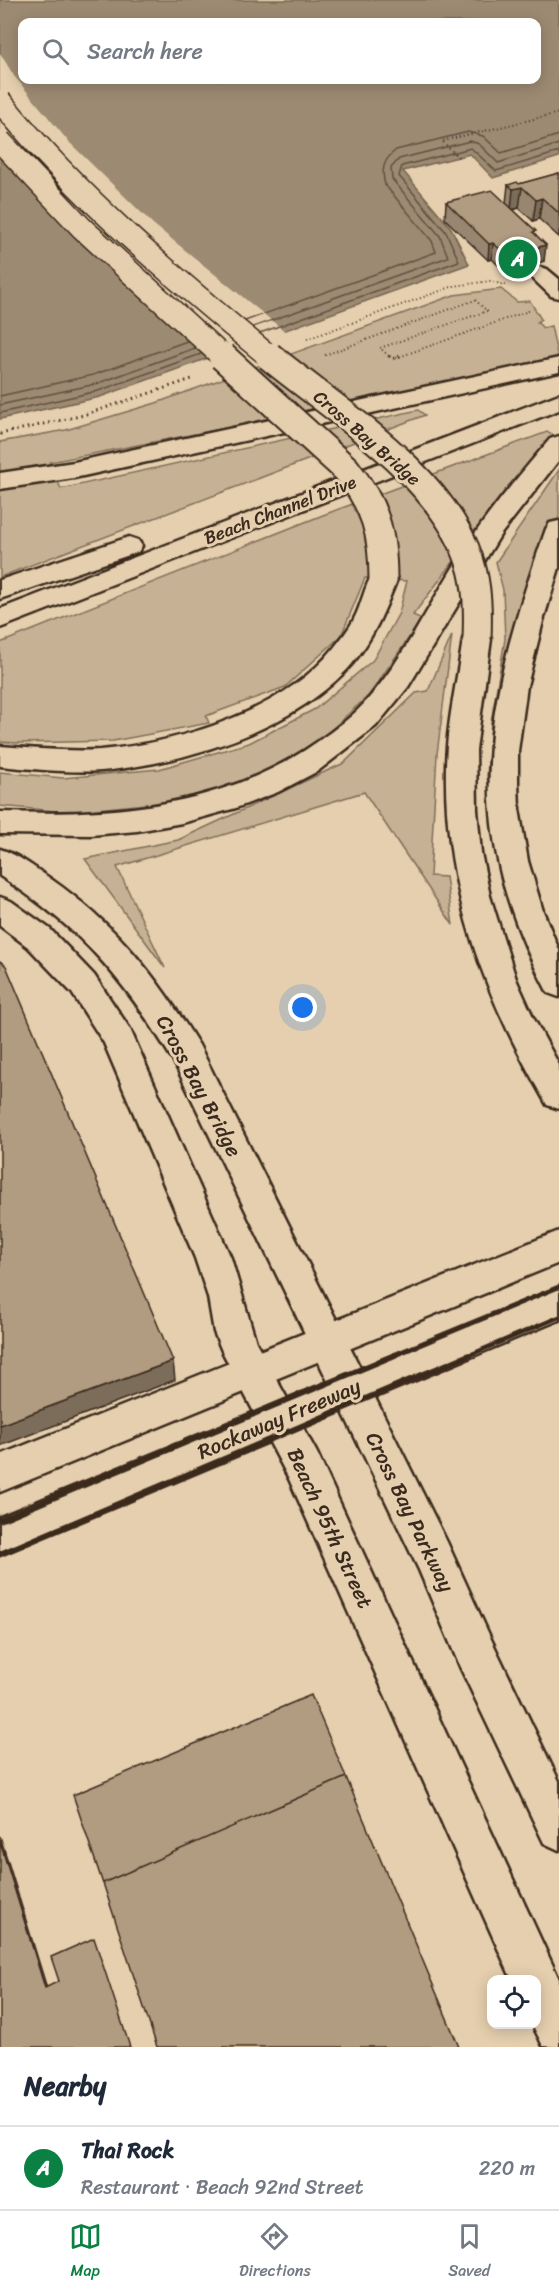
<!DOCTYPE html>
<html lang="en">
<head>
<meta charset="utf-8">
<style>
  :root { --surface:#fff; --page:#f2f2f3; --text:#1f2937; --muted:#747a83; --line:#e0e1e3; --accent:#0b8043 }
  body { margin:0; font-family:Sriracha,sans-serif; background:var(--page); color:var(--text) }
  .controls { position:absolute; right:18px; bottom:18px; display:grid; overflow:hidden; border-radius:12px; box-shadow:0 3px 15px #0003 }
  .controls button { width:54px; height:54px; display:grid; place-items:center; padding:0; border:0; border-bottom:2px solid var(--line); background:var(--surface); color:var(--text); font:30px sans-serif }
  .you { position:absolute; left:303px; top:1008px; width:21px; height:21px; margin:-15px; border:4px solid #fff; border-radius:50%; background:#1a73e8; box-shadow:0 0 0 9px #1a73e833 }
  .badge { display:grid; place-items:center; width:39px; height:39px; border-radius:50%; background:var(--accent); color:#fff; font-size:20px; font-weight:700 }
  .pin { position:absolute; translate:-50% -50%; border:3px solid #fff; box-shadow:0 2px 6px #0006 }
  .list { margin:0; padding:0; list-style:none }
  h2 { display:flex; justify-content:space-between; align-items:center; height:78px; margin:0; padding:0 24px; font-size:26px }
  h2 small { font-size:20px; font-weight:400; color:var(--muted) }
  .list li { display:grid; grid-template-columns:39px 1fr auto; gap:18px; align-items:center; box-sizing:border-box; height:84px; padding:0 24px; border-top:2px solid var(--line) }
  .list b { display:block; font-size:22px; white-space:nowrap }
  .list p { margin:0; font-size:20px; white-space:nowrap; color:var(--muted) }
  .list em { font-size:20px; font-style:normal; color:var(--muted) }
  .icon { flex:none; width:33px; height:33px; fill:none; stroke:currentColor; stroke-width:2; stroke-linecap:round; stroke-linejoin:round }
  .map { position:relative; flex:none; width:559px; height:2047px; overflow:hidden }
  .search { position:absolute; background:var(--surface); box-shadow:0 3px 15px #0003; left:18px; right:18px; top:18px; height:66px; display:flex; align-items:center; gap:15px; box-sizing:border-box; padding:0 21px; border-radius:12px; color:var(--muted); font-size:22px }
  .sheet { height:162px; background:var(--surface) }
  nav { display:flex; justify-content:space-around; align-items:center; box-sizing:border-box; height:84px; border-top:2px solid var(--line); background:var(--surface); font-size:16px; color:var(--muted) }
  nav a { display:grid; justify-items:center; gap:3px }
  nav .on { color:var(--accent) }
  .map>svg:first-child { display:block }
  .green { fill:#c6b194; stroke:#806e59; stroke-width:1.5 }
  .water { fill:#9d8a72; stroke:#766450; stroke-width:1.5; fill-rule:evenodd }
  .pier { fill:#e5cfae }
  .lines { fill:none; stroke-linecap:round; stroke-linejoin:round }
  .shore { stroke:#625040; stroke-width:1.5 }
  .minor-casing { stroke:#3b2a1e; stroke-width:5 }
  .tertiary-casing { stroke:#3b2a1e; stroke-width:5 }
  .primary-casing { stroke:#3b2a1e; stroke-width:5 }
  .path-far1 { stroke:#3b2a1e; stroke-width:2; stroke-dasharray:1 3; stroke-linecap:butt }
  .path { stroke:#3b2a1e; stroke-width:3; stroke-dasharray:1.5 4; stroke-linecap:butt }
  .minor { fill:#e5cfae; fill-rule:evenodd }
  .tertiary { fill:#e5cfae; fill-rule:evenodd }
  .primary { fill:#e5cfae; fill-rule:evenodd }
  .rail-far1 { stroke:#3b2a1e; stroke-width:4.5 }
  .rail { stroke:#3b2a1e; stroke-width:6 }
  .primary-bridge-far1-casing { stroke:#3b2a1e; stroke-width:25; stroke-linecap:butt }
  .primary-bridge-casing { stroke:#3b2a1e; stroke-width:31; stroke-linecap:butt }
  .primary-bridge-far1 { stroke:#e5cfae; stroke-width:22 }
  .primary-bridge { stroke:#e5cfae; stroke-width:27 }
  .wall { fill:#98866f; stroke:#3b2a1e; stroke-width:1.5 }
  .shaded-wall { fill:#7c6d5a; stroke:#3b2a1e; stroke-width:1.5 }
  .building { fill:#b19c81; stroke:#3b2a1e; stroke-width:1.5 }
  .labels { text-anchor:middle; stroke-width:6; stroke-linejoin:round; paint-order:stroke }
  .far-street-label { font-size:18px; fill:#3b2a1e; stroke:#e5cfae }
  .street-label { font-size:21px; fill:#3b2a1e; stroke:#e5cfae }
</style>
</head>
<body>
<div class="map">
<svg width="559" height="2047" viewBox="0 0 559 2047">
  <rect width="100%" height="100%" fill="#e5cfae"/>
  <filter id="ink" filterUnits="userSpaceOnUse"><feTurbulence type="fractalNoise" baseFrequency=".0167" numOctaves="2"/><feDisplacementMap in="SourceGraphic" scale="12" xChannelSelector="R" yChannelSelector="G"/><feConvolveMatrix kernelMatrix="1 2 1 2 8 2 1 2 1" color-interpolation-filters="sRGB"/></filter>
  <g filter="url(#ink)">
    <!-- green -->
    <path class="green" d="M501 289 517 302 530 301 541 319 537 322 543 328 551 326 558 358 231 427 50 462 61 489 418 410 425 415 0 577V442L66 430 156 403 454 295Z
      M547 432 556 437 517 478 413 615 422 619 369 695 322 738 273 769 209 793 148 809 145 804 67 812 0 806V772L63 778 159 769 249 743 315 709 373 660 399 613 407 581 365 578 341 636 285 687 206 716 209 723 113 741 19 743 0 742V643L323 515Z
      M559 470V517L548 546 493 821 487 776 491 722 505 639 503 590 496 562Z
      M452 635 437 754 430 876 446 877 453 925 364 792 117 867 165 968 85 859 178 840 344 763 416 693 428 691Z"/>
    <!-- water -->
    <path class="water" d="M0 0H559V157L493 178 470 154 403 171 451 228 469 264 100 397 0 419ZM22 22H536V80H22Z"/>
    <!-- pier -->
    <path class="pier" d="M0 53 14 76 68 141 153 224 287 333 210 360 58 219 0 154Z"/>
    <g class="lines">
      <!-- shore -->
      <path class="shore" d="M245 321 436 252 432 241 385 185C381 170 383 160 396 150L468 132 483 136 501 153 559 135
        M253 327 448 257 440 236 392 179 391 168 399 159 470 141 479 144 498 163 559 144
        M260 333 459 261 446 232 399 176 402 166 471 148 496 171 559 152
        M0 396 93 375 187 341
        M0 405 96 384 195 348
        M0 413 98 391 201 354"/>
      <defs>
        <path id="minor" d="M539 267 547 269 559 279V298L551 296 528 274 531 269Z
          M559 521V568L543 621 527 686 518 751V783L519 809 528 861 543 911 559 950V997L548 993C457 822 485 702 546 529L550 523Z
          M0 897 11 901 50 929 94 975 130 1029 231 1258 256 1342 317 1453 559 1979V2047L543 2046 532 2024H536V1980H512L289 1479 222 1351 214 1332 208 1297 195 1258 104 1043 72 993 28 947 0 926Z"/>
        <path id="tertiary" d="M559 1231V1263L0 1492V1455Z
          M559 1287V1320L0 1555V1517Z"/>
        <path id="primary" d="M559 358V372L74 478 0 489V473L74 462Z
          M559 394V410L0 628V609Z
          M559 436V460L501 534 408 687 376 726 318 771 278 792 236 808 182 823 137 831 91 835 0 834V812C111 816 223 808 317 742 335 729 354 716 369 698 404 657 428 607 457 561 484 517 517 478 550 439Z
          M129 537 138 540 142 546 138 552 0 599V580Z
          M383 570 393 573 397 579C385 609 374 638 352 664 295 730 185 763 101 771 67 773 33 769 0 766V746C33 748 67 752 100 750 179 743 282 712 333 649 340 640 349 629 354 619 362 604 364 587 373 573Z
          M477 630 487 632 491 639 476 750 477 810 481 853 490 896 516 979 534 1019 559 1065V1109L547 1105C486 1000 443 889 446 765 447 723 457 681 463 639L467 632Z
          M0 849C19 855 35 868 51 879 119 927 156 976 199 1045L447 1542 491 1639 559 1781V1850L544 1843 461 1669 419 1570 174 1062C123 978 83 930 0 876Z"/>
      </defs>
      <!-- minor casing -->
      <use href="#minor" class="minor-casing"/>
      <!-- tertiary casing -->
      <use href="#tertiary" class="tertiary-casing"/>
      <!-- primary casing -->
      <use href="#primary" class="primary-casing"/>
      <!-- path-far1 -->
      <path class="path-far1" d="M458 157 442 141 559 113
        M307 339 454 286 490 281 508 286
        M325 355 475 300 487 311 380 348 391 358
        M396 358 531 310"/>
      <!-- path -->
      <path class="path" d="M389 356 392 359 400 356
        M0 434 84 415 195 378"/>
      <!-- minor -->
      <use href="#minor" class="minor"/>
      <!-- tertiary -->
      <use href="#tertiary" class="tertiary"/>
      <!-- primary -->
      <use href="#primary" class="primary"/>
      <!-- rail-far1 -->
      <path class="rail-far1" d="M391 1357 559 1287
        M465 1357 559 1317"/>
      <!-- rail -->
      <path class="rail" d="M0 1520 395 1355
        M0 1554 469 1355"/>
      <defs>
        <path id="primary-bridge-far1" d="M0 101C80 199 174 278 271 358
          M0 141 82 228 224 358"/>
        <path id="primary-bridge" d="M222 356 346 469C375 505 383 533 383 579
          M269 356C336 411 443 476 470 562 478 587 478 613 477 639"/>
      </defs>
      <!-- primary-bridge-far1 casing -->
      <use href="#primary-bridge-far1" class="primary-bridge-far1-casing"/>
      <!-- primary-bridge casing -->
      <use href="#primary-bridge" class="primary-bridge-casing"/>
      <!-- primary-bridge-far1 -->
      <use href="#primary-bridge-far1" class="primary-bridge-far1"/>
      <!-- primary-bridge -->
      <use href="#primary-bridge" class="primary-bridge"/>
    </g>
    <!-- wall -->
    <path class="wall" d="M559 173V237L539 219 533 221 519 208 513 210 536 235 544 261 506 273 492 259 488 260 445 219 446 202 506 203 508 185 519 184Z"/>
    <!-- shaded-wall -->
    <path class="shaded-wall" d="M522 187 519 208 511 210 513 189Z
      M542 198 539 219 533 221 536 200Z
      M493 243 492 259 488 260 489 244Z
      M546 245 544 261 506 273 508 256Z
      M173 1361 175 1380 0 1446V1425Z
      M0 1836 50 1998 45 1988 0 1842Z"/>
    <!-- building -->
    <path class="building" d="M559 173V213L542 198 536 200 522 187 513 189 508 185 517 182 519 184Z
      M492 190 536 231 533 232 546 245 508 256 493 243 489 244 446 202Z
      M0 961 6 966 173 1361 0 1425Z
      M311 1695 346 1777 103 1883V1884L73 1795Z
      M346 1777 459 2047H157L103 1883Z
      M0 1842 45 1988 59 1981 51 1957 94 1938 130 2047H0Z"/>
  </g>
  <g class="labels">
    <!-- far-street labels -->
    <g class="far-street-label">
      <text transform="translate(367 438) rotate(41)" y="6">Cross Bay Bridge</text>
      <text transform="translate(280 510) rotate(-21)" y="6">Beach Channel Drive</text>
    </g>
    <!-- street labels -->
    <g class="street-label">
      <text transform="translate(199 1086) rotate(62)" y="7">Cross Bay Bridge</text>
      <text transform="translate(279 1419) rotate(-23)" y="7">Rockaway Freeway</text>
      <text transform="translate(410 1512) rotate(64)" y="7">Cross Bay Parkway</text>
      <text transform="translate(330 1528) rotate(65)" y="7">Beach 95th Street</text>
    </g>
  </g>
</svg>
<div class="controls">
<button><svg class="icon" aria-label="locate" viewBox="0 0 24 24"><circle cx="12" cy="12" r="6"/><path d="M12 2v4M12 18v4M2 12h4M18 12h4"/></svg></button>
</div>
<div class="you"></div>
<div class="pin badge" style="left:518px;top:259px">A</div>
<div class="search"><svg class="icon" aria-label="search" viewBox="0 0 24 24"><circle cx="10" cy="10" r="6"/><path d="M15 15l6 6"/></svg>Search here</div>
</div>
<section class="sheet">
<h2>Nearby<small></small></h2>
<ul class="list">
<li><span class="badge">A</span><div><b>Thai Rock</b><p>Restaurant · Beach 92nd Street</p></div><em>220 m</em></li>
</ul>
</section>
<nav>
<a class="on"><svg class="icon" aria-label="map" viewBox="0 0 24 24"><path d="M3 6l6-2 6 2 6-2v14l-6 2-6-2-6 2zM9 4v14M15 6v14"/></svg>Map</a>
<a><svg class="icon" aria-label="directions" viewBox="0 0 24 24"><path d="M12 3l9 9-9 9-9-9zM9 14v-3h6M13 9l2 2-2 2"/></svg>Directions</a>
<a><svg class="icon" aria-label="saved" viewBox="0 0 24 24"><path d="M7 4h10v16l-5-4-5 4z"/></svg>Saved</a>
</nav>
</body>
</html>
